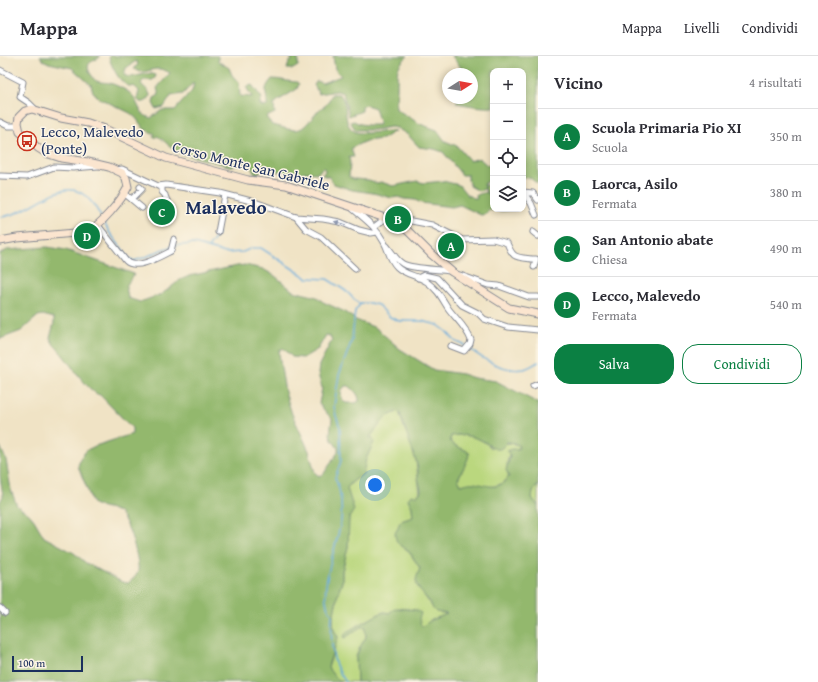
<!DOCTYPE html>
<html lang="it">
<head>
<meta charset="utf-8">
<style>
  :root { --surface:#fff; --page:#f7f7f7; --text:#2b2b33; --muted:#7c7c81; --line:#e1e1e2; --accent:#0b8043 }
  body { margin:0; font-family:"Gentium Book Plus",serif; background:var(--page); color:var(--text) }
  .controls { position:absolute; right:12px; top:12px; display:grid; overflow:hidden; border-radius:8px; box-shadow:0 2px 6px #0003 }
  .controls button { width:36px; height:36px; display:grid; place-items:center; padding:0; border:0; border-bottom:1px solid var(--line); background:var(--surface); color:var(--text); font:20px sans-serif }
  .compass { position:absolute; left:442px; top:12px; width:36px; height:36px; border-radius:50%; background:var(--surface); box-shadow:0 2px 6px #0003; rotate:79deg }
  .scale { position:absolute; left:12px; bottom:10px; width:71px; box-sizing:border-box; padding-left:4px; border:2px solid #1b2f5e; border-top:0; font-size:11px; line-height:14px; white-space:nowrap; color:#1b2f5e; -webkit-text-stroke:3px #fcf5e5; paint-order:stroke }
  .you { position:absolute; left:375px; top:429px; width:14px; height:14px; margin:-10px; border:3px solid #fff; border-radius:50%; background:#1a73e8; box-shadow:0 0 0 6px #1a73e833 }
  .badge { display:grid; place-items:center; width:26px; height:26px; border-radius:50%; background:var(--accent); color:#fff; font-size:13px; font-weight:700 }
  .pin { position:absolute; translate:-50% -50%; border:2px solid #fff; box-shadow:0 1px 4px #0006 }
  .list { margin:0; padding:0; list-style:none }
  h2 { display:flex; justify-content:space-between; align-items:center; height:52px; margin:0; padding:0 16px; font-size:17px }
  h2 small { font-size:13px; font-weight:400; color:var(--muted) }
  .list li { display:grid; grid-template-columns:26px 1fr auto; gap:12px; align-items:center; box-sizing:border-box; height:56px; padding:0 16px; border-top:1px solid var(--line) }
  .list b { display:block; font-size:15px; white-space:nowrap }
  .list p { margin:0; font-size:13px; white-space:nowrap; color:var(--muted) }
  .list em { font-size:13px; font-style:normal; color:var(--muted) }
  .actions { display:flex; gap:8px; padding:12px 16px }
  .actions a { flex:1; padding:9px 0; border:1px solid var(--accent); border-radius:16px; text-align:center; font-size:14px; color:var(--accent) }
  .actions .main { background:var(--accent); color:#fff }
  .icon { flex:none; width:22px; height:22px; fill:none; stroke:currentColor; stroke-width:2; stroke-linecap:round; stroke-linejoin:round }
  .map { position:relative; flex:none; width:538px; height:626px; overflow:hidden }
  header { display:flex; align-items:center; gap:24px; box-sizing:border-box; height:56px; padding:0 20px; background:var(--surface); border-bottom:1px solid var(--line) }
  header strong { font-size:19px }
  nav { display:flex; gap:22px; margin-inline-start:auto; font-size:14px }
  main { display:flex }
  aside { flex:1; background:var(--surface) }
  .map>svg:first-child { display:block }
  .green { fill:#bad77e; stroke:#6a836e }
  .forest { fill:#93b86d; stroke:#577466; fill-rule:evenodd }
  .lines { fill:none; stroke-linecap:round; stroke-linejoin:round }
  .stream { stroke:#63aada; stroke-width:1.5 }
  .street-casing { stroke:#868992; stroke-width:7 }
  .secondary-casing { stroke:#868992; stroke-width:9 }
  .street { stroke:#fff; stroke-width:5 }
  .secondary { stroke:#fbe5cf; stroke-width:7 }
  .oneway { fill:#8d97ae }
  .labels { text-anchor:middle; stroke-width:3; stroke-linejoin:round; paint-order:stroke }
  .poi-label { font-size:15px; fill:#1b2f5e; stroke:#fcf5e5; text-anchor:start }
  .street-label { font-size:15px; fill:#1b2f5e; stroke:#fcf5e5 }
  .district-label { font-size:19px; font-weight:bold; fill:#1b2f5e; stroke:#fcf5e5 }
</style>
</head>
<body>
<header>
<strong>Mappa</strong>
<nav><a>Mappa</a><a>Livelli</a><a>Condividi</a></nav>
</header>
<main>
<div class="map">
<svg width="538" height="626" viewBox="0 0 538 626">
  <rect width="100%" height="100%" fill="#fcf5e5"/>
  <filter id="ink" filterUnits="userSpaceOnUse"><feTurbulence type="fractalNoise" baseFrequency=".025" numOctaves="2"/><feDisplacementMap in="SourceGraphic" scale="8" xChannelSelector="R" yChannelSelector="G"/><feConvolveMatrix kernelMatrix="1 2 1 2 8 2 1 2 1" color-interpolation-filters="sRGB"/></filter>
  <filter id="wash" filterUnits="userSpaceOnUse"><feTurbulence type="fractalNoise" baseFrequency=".012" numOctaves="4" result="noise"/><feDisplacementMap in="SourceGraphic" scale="16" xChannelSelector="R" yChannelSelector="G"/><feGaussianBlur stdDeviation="0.9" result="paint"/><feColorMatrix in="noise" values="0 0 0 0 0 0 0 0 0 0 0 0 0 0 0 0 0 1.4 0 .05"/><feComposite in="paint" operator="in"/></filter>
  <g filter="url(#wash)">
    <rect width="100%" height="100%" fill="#f0e3c5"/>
    <!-- green -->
    <path class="green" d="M493 127V140L487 138 485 130Z
      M399 355 404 372 408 379 416 405 420 437 416 440 408 443 412 451 413 461 401 465 404 491 409 496 420 512 416 525 418 531 436 556 447 558C439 562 430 563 424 570H420L416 554 398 552 389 557 384 556 379 558 352 573 345 582 359 572 365 569 366 581 360 591 356 601 357 626C342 626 336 626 328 612L338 581 334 574 333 563 338 537 342 526V515L348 491V471L349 462 351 457 347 432 351 427 359 421 364 410 366 403 371 392 370 381 386 360Z
      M457 379C470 379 482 382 491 392 501 389 509 384 519 390 517 395 512 396 509 400 506 406 507 414 509 420 496 439 479 426 461 429L458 424C461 415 469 404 469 396L454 389 450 384 451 380Z
      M538 429V450L532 442 533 435Z"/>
    <!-- forest -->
    <path class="forest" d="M40 0H100L99 2C91 6 85 7 90 17 92 19 93 23 95 24 99 27 106 26 110 27 116 29 125 33 130 37 139 44 137 59 151 62L162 54H175L192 35 194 27 191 29 183 38 171 40 164 51 156 53 153 47 154 42 159 39 157 32 170 17C167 15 164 14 160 13 151 12 142 20 134 13L138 8 136 5 126 12 124 19C134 25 144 14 156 19 155 26 149 24 144 24L141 27C143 32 148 32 150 39 149 44 145 47 140 46L137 43 139 35C134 28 130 32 125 28 118 23 110 8 109 0H218V5L229 12 232 19 239 27 240 40 252 41 246 31 252 29 262 42 260 46V49L264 51 267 50C268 38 261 35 272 23 281 23 288 26 297 26L299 28 297 33 276 46 274 49 275 57 266 61 272 69C280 70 292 76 300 73 306 71 316 57 320 53 321 51 324 51 325 50 328 47 330 42 332 38H339C350 47 341 67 354 75 360 80 386 74 395 75L382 83 366 85 351 92 354 101H349L350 107 349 121 354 123 369 124 377 127 381 126 393 130 417 125 424 127 443 125 459 129 467 139 474 142H477L476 139 486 136 485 133 479 135 470 130 468 124V119H462L443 96 434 93 419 91 408 79 397 72 391 71 373 74H356L350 66 354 65C362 70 370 69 379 69V65L375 52 366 49 362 50V55L349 60 343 37 337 35 319 38 314 29 317 25 322 27 341 20 335 13 333 0H408C394 12 398 17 397 33 397 40 395 46 396 53L420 68 437 74 445 85 457 90 470 105 479 102 488 110 491 108 493 95V122L484 128 487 138 493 140V153H517V154L503 155 489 154 486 158 481 159 460 149 452 151 421 147 415 144 404 143 398 141 392 142 373 137 352 134 334 128 329 121 322 119 325 115 324 112H322L318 117 303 116 301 118 265 114H262L258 118 254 117 251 111 247 108 241 107 234 110H229L179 97V96L176 95 175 96 173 95 174 92C168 90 163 83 157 80L155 82 153 81 155 78 144 73 136 62 130 57 99 42 93 36 91 29 72 12 49 7 43 4Z
      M290 0H300L298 3V10L293 13H287L289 6 292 5Z
      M452 0H538V128L530 122 523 121V15H493V51C484 52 466 49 457 47V43L472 42V18H464L465 17Z
      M47 191 66 194 134 218 126 230 128 242 140 246 162 238 180 224 189 220 237 210 245 209 263 213 275 220 293 235 317 241 323 246 343 255 356 264 376 272 400 293 434 314 462 318 474 322 496 325 538 347V429L533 435 532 442 538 450V626H357L356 601 360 591 366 581 365 570 359 572 345 582 344 581 346 576 379 558 384 556 389 557 395 552 416 554 421 557 419 563 421 570H424C430 563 438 562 447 558L436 556 433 553C430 542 417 536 416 525 416 521 419 516 420 512 416 507 414 502 410 497 403 488 396 492 395 477L398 472 399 468 401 465 413 461 412 451 408 443 411 439 416 440 420 437 421 434 418 422V413L416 405 399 355 386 361 370 381 373 383 374 386 366 403 363 418 351 427 347 432 354 454 349 462 348 491 342 515V526L338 537 333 563 334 574 338 581 337 585 329 607 328 612 334 620 342 626H0V446L3 440 0 420V390L6 404 11 434 17 450 29 458 34 464 44 481 74 497 86 507 122 526 128 527C132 524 137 520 138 515 140 505 128 463 119 457 111 451 102 452 93 448L78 410 81 401 87 394 95 390 132 378V372L100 339C88 337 65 299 54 289L50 282 54 267V262L43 259 38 260 21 275 0 283V198L7 194ZM326 279 330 280 332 284 319 309 318 318 322 332 319 348 332 363 330 378 332 384 338 392V396L323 419 319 420 315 417 309 395 292 358 285 336 280 305 279 295 283 292 292 301 303 302 318 293ZM345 330H349C354 334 359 338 359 345L356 347H346L342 344 341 335ZM457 379C466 379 475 381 483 385 492 389 497 401 507 386L514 387 519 390 518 393H512L507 395 510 400 506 414 509 420C498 436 489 429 474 427 470 426 465 428 461 429L458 423C461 415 469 405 469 396L454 389 450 385 451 380Z"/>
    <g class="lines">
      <!-- stream -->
      <path class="stream" d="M0 161C39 158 71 101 101 161
        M104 166 109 176 123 194 128 202 134 205 146 201 163 193 180 189 194 188 225 197 243 196 252 192H261L307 222 327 223 346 235 358 247H370L378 249 390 261 399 265H422L438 269 446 275 455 285 466 290
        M210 193 209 190 212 187 218 177
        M469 292C483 304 505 316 524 313 529 312 533 309 538 306
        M346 626C342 620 337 614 335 606 331 592 331 572 332 558 314 541 339 486 341 464 342 451 341 434 335 422L341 405 340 371 336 360 334 350 339 319 352 284 355 255 361 247"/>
    </g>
  </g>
  <g filter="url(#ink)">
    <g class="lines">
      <defs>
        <path id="street" d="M0 14 23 26 20 41 29 47 35 53
          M0 66 8 70H18
          M116 114 122 113 158 130 166 129 220 137 255 146 296 161 323 163 340 166 359 174 371 177 377 176
          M0 120 27 121 54 111 73 112 98 110
          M158 130 162 132V136L165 139C166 145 170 148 173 154L162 165
          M523 136 531 147 536 159
          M523 136 533 137 538 144
          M124 137 142 152
          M132 143 142 133 140 131
          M353 153C366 164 376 171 384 186 389 195 389 203 397 211 405 219 417 219 427 226 438 234 441 241 448 252 456 263 466 271 471 284L470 288 464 295 451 290
          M296 161 306 173 321 181 355 213
          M397 166 401 163 432 169 462 184 493 183 507 187C513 202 515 201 531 203
          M97 168 126 205C136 215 161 200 171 195L174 183
          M374 171 386 162
          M218 176 225 139
          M533 176 538 180
          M387 190C391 195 397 205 403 208 413 213 438 213 450 215
          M532 203H536L534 211
          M460 219 488 229 499 230 529 241H538
          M418 222 424 219 437 222 462 249 478 257 484 263 508 271 538 274
          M533 330 538 328
          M0 552 5 557"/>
        <path id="secondary" d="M0 185 17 182 87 176C101 169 121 145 128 131L126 122 122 117 109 111 88 106 61 102 46 97 38 92 20 76 18 67 19 61 25 55 32 53 61 62 88 67 105 73 166 102 248 124 286 129 394 165 406 173 431 198 452 216 509 252 538 258"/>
      </defs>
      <!-- street casing -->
      <use href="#street" class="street-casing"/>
      <!-- secondary casing -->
      <use href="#secondary" class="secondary-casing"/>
      <!-- street -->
      <use href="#street" class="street"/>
      <!-- secondary -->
      <use href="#secondary" class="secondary"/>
    </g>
    <!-- one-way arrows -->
    <defs><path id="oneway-solid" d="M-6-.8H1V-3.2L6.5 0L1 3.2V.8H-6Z"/></defs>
    <use class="oneway" href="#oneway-solid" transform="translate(340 167) rotate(-164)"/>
  </g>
  <!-- icons -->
  <defs>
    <symbol id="bus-ring" viewBox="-11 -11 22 22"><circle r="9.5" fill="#fcf5e5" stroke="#c8321e" stroke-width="1.5"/><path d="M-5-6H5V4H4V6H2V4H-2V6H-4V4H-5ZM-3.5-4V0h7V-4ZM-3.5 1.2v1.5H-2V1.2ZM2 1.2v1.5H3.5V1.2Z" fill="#c8321e"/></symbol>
  </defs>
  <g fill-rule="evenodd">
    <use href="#bus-ring" x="16" y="74" width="22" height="22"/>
  </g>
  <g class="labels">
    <!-- poi labels -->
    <g class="poi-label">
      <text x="41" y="81">Lecco, Malevedo<tspan x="41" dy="17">(Ponte)</tspan></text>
    </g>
    <!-- street labels -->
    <g class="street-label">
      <text transform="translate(251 110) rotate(14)" y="5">Corso Monte San Gabriele</text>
    </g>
    <!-- district labels -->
    <g class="district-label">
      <text x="226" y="158">Malavedo</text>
    </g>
  </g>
</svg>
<div class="controls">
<button>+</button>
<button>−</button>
<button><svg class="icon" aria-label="locate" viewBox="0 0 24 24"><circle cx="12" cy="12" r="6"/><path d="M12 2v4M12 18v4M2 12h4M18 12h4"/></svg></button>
<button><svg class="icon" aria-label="layers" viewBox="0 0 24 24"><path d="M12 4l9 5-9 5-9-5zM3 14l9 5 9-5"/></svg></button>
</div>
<svg class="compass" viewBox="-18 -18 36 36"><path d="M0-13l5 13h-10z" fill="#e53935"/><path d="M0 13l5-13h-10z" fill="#7c7c81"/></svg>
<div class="scale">100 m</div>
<div class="you"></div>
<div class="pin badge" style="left:451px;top:190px">A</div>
<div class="pin badge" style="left:398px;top:163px">B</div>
<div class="pin badge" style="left:162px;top:156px">C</div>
<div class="pin badge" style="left:87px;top:180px">D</div>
</div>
<aside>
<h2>Vicino<small>4 risultati</small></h2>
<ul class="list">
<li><span class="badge">A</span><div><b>Scuola Primaria Pio XI</b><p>Scuola</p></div><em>350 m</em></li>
<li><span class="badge">B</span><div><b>Laorca, Asilo</b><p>Fermata</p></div><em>380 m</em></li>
<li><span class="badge">C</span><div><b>San Antonio abate</b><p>Chiesa</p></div><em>490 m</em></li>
<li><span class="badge">D</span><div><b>Lecco, Malevedo</b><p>Fermata</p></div><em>540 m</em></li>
</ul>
<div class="actions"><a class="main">Salva</a><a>Condividi</a></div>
</aside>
</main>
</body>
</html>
